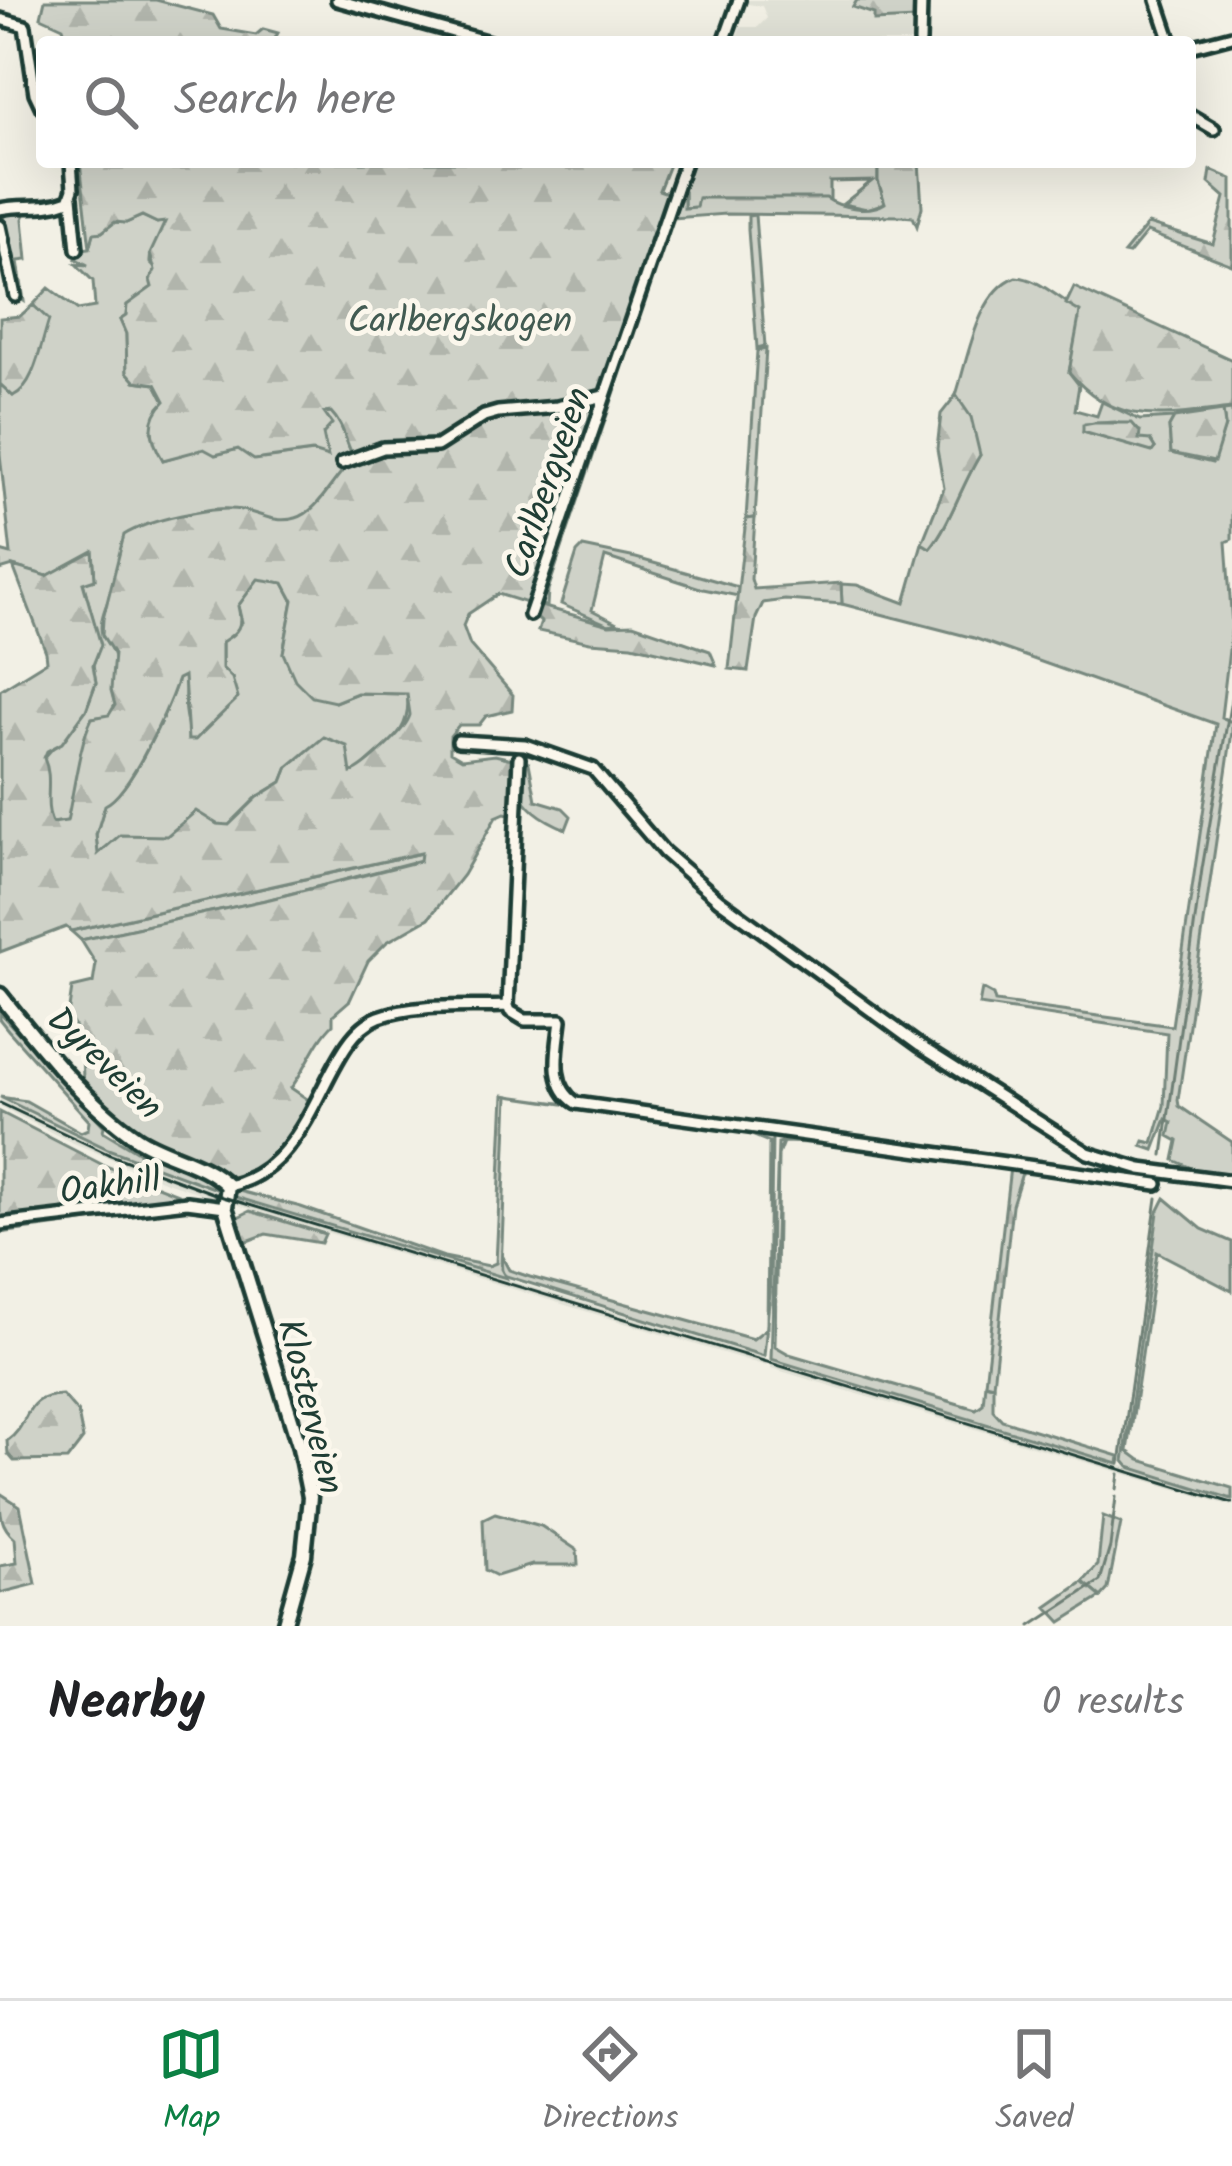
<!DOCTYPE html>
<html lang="en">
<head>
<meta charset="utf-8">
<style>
  :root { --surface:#fff; --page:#f2f2f2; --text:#202124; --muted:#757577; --line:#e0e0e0; --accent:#0b8043 }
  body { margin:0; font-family:Kalam,sans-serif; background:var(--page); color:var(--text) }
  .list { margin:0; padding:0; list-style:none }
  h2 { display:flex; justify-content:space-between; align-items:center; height:156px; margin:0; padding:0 48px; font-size:51px }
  h2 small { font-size:39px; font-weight:400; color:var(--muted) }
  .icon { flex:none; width:66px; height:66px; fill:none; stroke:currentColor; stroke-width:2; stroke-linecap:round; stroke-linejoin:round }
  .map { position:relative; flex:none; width:1232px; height:1626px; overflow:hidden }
  .search { position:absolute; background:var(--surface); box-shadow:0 12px 48px #0002; left:36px; right:36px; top:36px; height:132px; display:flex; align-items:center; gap:30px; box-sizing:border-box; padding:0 42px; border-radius:12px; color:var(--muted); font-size:45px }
  .sheet { height:372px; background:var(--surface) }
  nav { display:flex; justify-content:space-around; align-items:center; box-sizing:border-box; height:168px; border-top:3px solid var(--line); background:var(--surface); font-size:33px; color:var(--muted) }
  nav a { display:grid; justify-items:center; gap:6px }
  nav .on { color:var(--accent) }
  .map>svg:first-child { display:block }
  .built { fill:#e0e1d6 }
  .grass { fill:#cfd2c8; stroke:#77887e; stroke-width:3; fill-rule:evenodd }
  .forest { fill:url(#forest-firs); stroke:#77887e; stroke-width:3; fill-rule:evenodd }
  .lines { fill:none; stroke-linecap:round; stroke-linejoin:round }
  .stream { stroke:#6e7f75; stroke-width:3 }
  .minor-casing { stroke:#1f3d34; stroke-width:18 }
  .major-casing { stroke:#1f3d34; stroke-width:21 }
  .minor { stroke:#fbf7ec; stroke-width:9 }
  .major { stroke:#fbf7ec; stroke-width:12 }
  .rail { stroke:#1f3d34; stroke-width:3 }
  .labels { text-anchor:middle; stroke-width:10; stroke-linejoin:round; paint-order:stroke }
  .park-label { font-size:36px; fill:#425b52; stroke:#fbf7ec }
  .street-label { font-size:36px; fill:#1f3d34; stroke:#fbf7ec }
</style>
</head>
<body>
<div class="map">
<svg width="1232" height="1626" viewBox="0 0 1232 1626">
  <defs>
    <pattern id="forest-firs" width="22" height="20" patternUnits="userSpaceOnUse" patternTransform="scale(3)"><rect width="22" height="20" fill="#cfd2c8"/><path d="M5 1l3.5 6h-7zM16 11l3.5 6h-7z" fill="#b1b5ac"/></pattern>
  </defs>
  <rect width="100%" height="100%" fill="#f2f0e5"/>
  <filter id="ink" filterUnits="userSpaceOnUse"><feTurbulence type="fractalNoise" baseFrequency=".00833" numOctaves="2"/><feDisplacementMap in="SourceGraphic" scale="24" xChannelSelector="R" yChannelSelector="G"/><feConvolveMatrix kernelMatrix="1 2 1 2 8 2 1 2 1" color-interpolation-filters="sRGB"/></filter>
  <g filter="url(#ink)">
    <!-- built -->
    <path class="built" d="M747 0H919L918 42H735L740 27H758L767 18 762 6 748 4Z
      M0 1097 108 1149 224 1192 222 1200 166 1182 69 1141 0 1107Z
      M231 1197 766 1357V1366L250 1209 229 1202Z
      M771 1359 1232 1499V1506L771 1368Z"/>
    <!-- grass -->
    <path class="grass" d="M687 162H878V181L885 203 867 209 843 204 872 181 830 182V199L699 198 696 207 684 208V192L680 191Z
      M9 209 26 212 23 219 27 260 18 261 24 301 18 297 1 221Z
      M755 215 765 346 757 348 748 230V216Z
      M142 216 157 223 165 221C165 237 149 246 150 263L156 269 152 287 127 305 126 316 120 320 126 333 127 372 136 381 156 384 165 402 151 431 163 460 204 448 216 455 238 449 264 459 312 452 322 434 323 412H331C345 426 345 443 355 460 334 474 326 504 303 516 278 529 252 510 227 509 203 507 174 519 151 524 139 546 94 610 102 634 106 644 113 647 114 659 114 676 110 688 115 705L110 715 92 718 68 821 52 823 47 810 44 758 86 710 96 683 93 665 100 645 83 582 95 579 93 552 47 576 13 566 0 570V551L11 554 0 454V384L13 396C36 375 39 349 48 321L33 305 49 288 78 310 95 307 93 281 76 264 88 265 76 259 82 249 90 248 94 232H102L115 222 126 223Z
      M1016 277C1040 278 1059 300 1081 311L1069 372 1079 385 1075 410 1097 416 1102 402 1140 420 1174 418 1169 427 1171 453 1212 463 1225 426 1223 411 1232 410V539L1226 542 1232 625 1221 717 1232 722V732L1178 1100 1179 1106 1232 1142V1173L1198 1171 1174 1160 1178 1141 1169 1136 1172 1122 1166 1119 1154 1150 1142 1146 1144 1141 1153 1143 1164 1106 1167 1033 979 1005 982 989 993 995 995 1002 1172 1026 1216 724 974 638 842 604 841 584 857 585 905 603 922 543 930 548C950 524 962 484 980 455L956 395C968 359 977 292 1016 277ZM1115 422 1140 431 1138 439 1142 443 1150 440 1155 448 1151 451 1083 432 1085 424Z
      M766 349 755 518 746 519 757 351Z
      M615 391 548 590 547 606 537 605 610 392Z
      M583 547 636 558 738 587V596L703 589 605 557 592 610 617 623 609 625 561 604 577 553Z
      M258 578 284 583 293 600 283 653 335 702 357 693 407 694C413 736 383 744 358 772L288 767 282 782 257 797 229 825 98 855 96 835 105 804C131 794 168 708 178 679L184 676C187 688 183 700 185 712 186 724 190 727 188 739H196L232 678 222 668V641L242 622 238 606Z
      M421 853V860L270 899 81 940 71 931Z
      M0 1013 104 1126 103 1131 146 1157 166 1159 217 1180 224 1192 108 1149 0 1097 26 1101 81 1132 88 1129 89 1121 8 1030 0 1020Z
      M508 1096 736 1127 772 1136 770 1292 764 1356 506 1276 502 1273 501 1255 509 1270 530 1277 753 1339 767 1328 769 1142 747 1133 700 1124Z
      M800 1138 1022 1167V1173L1017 1169 843 1144 783 1142 778 1155 775 1346 789 1354 976 1409 983 1404 985 1383 993 1385V1410L1002 1420 1119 1456 1118 1464 771 1359 778 1143Z
      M1165 1198 1202 1229 1232 1242V1291L1157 1252 1128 1451 1140 1460 1232 1488V1499L1129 1467 1124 1461 1158 1212Z
      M495 1513 541 1526 577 1550 578 1565H532L497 1576 485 1570 483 1519Z
      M1103 1516 1121 1523 1108 1589 1101 1597 1083 1582 1098 1565Z"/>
    <!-- forest -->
    <path class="forest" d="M45 0H156L213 15 221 29 256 35 263 29 278 33 273 42H68L63 27 41 17Z
      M857 0H913L916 19 874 21V14L853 7Z
      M80 162H670L659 190 670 194 530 604 498 594 468 614 463 626 470 645 513 695 512 710 486 716 479 725H459L450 736V752L462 759 495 755 529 763 536 800 563 808 571 816 566 829C549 822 525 810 521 791L512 815 505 813 496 817 463 875 429 918 387 942 368 961 350 1000 333 1015V1024C316 1040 307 1067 291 1088L313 1103C294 1137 272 1170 232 1180L143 1139 83 1084 82 1041 68 1015 72 988 93 983 96 964 81 940 270 899 420 861 421 853 71 931 66 927 0 952V690L47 661 46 652 13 566 47 576 93 551 95 579 83 583 101 645 93 665 96 682 86 710 62 743 47 751 44 758C54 780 43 801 52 823L67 821C74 791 79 744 92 718L109 715 115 705 111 690 114 654 102 635 103 619 124 535C148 520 214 505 242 510 261 514 276 524 296 518 322 510 333 474 355 460 345 443 345 426 331 412L324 413 332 424 323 434 328 457 312 452 254 460 238 449 215 455 204 449 163 460C150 440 146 419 165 401L156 384 135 381 127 372 126 334 120 320 126 316 127 305 152 287 150 280 155 270 150 254 165 222 157 223 142 216 126 223 115 222 102 232 94 233 90 248ZM258 579 284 583 293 600 283 653 295 680 312 697 335 702 357 693 407 694C407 695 410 714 410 715 406 731 364 768 351 773L347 746 324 737 288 767 282 782 258 797 229 825 217 824 196 811 167 836 120 835 98 854 96 835 105 805C130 794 168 708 178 679L184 676 188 740H195L238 698 232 678 222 668V642C239 632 243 626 238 606Z
      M878 162H919L922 207 917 226 913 217 901 216 726 214 673 218 670 215 677 190 684 192V208L696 207 698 198H826C840 208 870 213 885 203L878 181Z
      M1211 170 1232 179V265L1147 232 1129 254 1124 253 1148 224 1213 244 1225 197 1209 183Z
      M1074 287 1232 360V408C1166 415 1117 430 1069 372L1080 312 1066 304Z
      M33 305 49 320C41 343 35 386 13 396L0 384V318L20 316Z
      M956 395 971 417 980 455C962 484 950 524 930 548L922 543 944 488 937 449 941 414Z
      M1223 411 1225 426 1214 462 1171 453 1169 427 1174 418Z
      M1094 423H1132L1140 432 1139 439 1150 440 1155 448 1152 452 1083 432V425Z
      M755 518 751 579 754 589 841 583 842 604 785 600 763 603 756 618 748 671 729 669 746 519Z
      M537 605 609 625 633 624 710 651 716 665 632 645 590 642 538 631 541 622 533 615Z
      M504 1095 508 1096 501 1269 506 1278 232 1196 239 1191 301 1207 444 1257 489 1266 496 1263Z
      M0 1112 103 1165 178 1194 204 1211 179 1209 0 1233Z
      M1010 1167 1022 1173 1012 1205 993 1385 985 1383Z
      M250 1211 325 1234 321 1243 266 1234 242 1243 234 1219Z
      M62 1395 78 1413 83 1439 67 1460 14 1461 8 1454 7 1441C33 1423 20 1396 62 1395Z
      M0 1493 20 1506 36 1584 0 1593V1566L17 1563 15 1538C0 1526 0 1513 0 1493Z
      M1083 1582 1101 1597 1061 1622 1047 1607Z"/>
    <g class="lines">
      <!-- stream -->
      <path class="stream" d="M1163 1155 1202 869 1232 694
        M1120 1464 1157 1198
        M1117 1489 1119 1474
        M1031 1626 1100 1581 1110 1547 1116 1497"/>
      <defs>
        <path id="minor" d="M337 0 489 42
          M1157 0 1171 42
          M0 19 25 26 35 93 42 108
          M724 42 739 0
          M920 42 921 0
          M1190 47 1232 36
          M1190 115 1214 129
          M72 197 77 249
          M0 209C22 203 41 211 69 200L73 189 71 162
          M0 226 15 296
          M342 463 383 448 437 446 484 416 498 412 557 407 604 396
          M530 615 685 162
          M458 741 525 745 593 769 664 852 719 900 920 1046 1088 1153 1141 1169 1232 1181
          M508 1006 519 758
          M228 1186C318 1167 321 1039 379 1017 419 1003 465 1008 508 1006L510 1011 525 1020H561C558 1049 548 1085 576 1103L1157 1184
          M0 1224 187 1202 225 1207"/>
        <path id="major" d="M0 995C40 1045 83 1101 137 1138 164 1156 205 1162 228 1186L225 1207 300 1448 310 1497 304 1555 284 1626"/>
      </defs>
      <!-- minor casing -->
      <use href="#minor" class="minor-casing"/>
      <!-- major casing -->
      <use href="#major" class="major-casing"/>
      <!-- minor -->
      <use href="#minor" class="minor"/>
      <!-- major -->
      <use href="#major" class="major"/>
      <!-- rail -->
      <path class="rail" d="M0 1103 108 1154 223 1197 1232 1503"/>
    </g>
  </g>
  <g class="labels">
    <!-- park labels -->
    <g class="park-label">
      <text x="460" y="332">Carlbergskogen</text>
    </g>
    <!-- street labels -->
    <g class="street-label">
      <text transform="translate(546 482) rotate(-71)" y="13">Carlbergveien</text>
      <text transform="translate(106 1062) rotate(44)" y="13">Dyreveien</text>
      <text transform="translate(110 1184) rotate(-7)" y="13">Oakhill</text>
      <text transform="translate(312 1406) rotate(76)" y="13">Klosterveien</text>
    </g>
  </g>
</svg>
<div class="search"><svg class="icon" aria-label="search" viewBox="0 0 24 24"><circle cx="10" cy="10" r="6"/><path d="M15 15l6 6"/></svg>Search here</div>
</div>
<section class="sheet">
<h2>Nearby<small>0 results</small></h2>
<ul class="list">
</ul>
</section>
<nav>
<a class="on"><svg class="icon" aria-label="map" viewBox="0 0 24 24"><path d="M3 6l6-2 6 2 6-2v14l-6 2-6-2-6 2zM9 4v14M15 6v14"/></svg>Map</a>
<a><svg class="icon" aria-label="directions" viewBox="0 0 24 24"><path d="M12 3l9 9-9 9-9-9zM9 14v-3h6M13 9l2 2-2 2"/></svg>Directions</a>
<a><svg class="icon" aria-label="saved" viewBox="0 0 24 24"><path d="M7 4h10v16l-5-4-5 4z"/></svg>Saved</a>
</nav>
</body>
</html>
